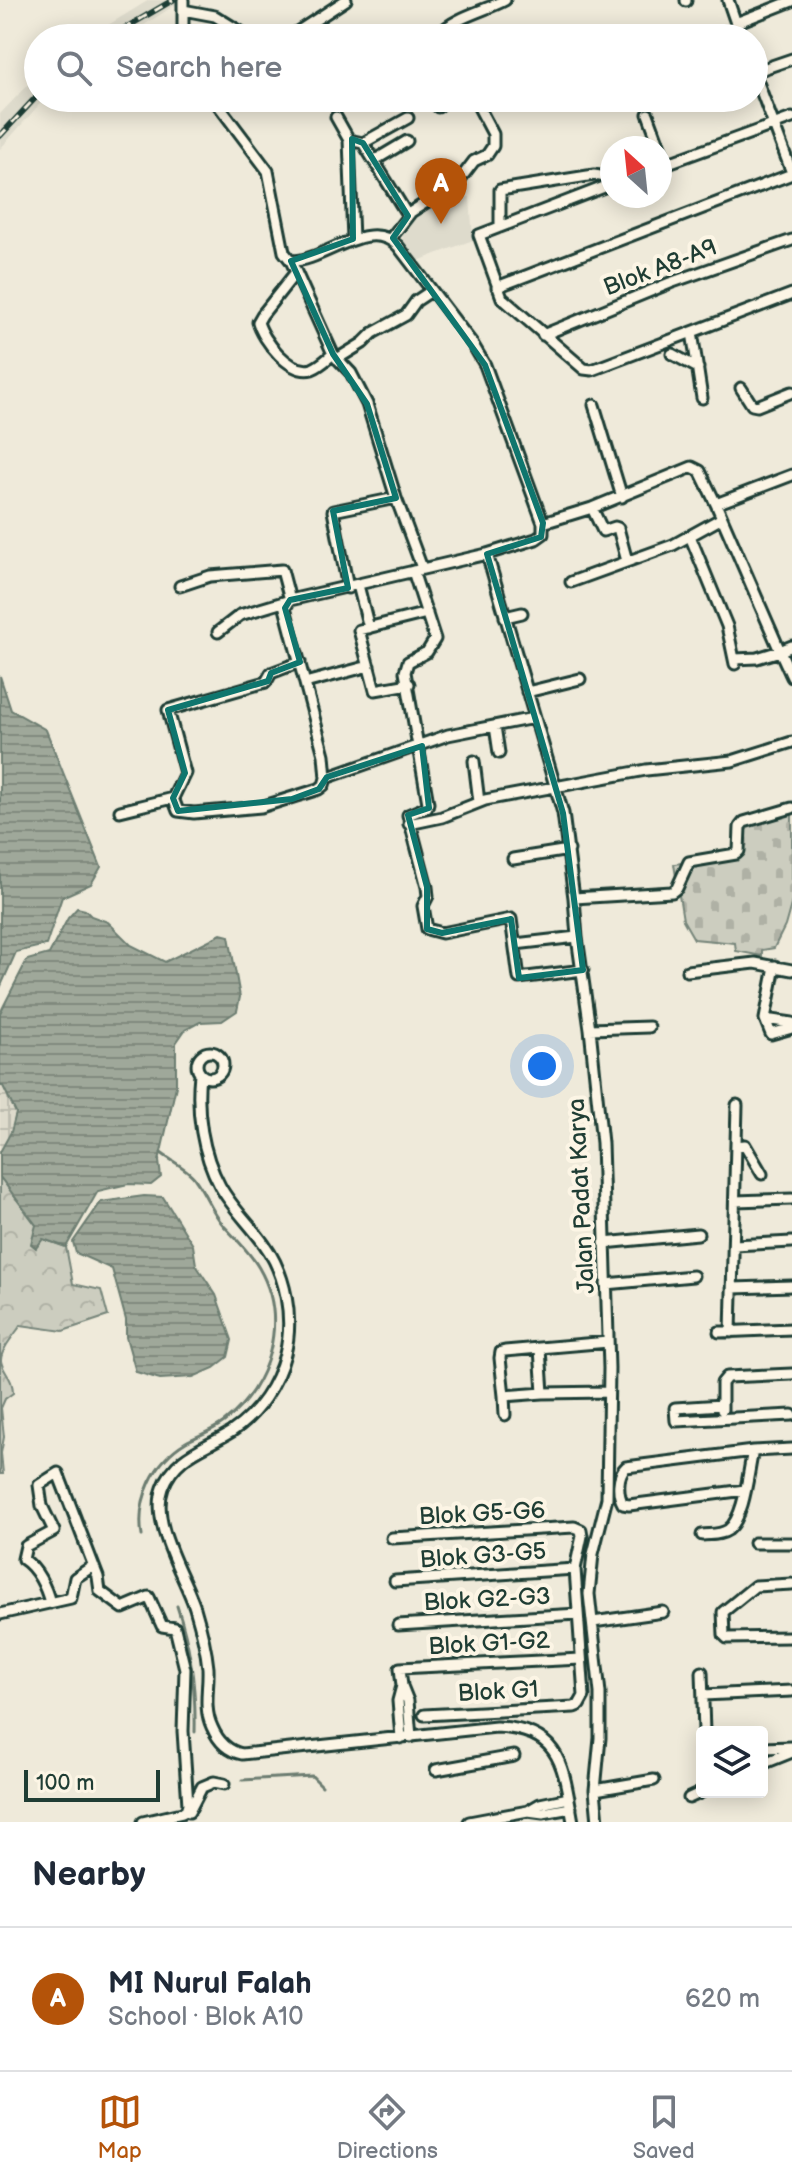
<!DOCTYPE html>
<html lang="en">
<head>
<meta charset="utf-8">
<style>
  :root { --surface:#fff; --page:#f2f2f3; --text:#1f2937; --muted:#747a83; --line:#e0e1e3; --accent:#b45309 }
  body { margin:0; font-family:"Balsamiq Sans",sans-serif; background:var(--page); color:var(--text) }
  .controls { position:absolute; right:24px; bottom:24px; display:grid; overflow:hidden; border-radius:8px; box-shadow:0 4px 20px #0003 }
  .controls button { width:72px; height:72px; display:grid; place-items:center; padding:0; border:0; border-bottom:2px solid var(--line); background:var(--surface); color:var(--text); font:40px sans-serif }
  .compass { position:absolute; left:600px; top:136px; width:72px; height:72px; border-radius:50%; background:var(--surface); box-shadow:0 4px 20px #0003; rotate:333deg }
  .scale { position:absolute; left:24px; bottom:20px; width:136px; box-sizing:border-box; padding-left:8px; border:4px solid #1f3d34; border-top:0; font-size:22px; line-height:28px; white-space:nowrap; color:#1f3d34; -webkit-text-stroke:6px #fcf5e5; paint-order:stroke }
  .you { position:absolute; left:542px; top:1066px; width:28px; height:28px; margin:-20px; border:6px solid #fff; border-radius:50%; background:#1a73e8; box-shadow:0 0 0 12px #1a73e833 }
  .badge { display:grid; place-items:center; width:52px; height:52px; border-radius:50%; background:var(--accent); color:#fff; font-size:26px; font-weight:700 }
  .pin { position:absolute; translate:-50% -66px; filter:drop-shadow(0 2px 4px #0008) }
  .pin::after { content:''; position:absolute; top:42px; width:28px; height:24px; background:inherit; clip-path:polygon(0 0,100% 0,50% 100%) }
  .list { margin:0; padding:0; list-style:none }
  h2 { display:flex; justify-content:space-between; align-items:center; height:104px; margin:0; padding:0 32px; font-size:34px }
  h2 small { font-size:26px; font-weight:400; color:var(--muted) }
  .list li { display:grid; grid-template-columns:52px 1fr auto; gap:24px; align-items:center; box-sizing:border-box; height:144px; padding:0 32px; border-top:2px solid var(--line) }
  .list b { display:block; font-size:30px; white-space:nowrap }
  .list p { margin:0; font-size:26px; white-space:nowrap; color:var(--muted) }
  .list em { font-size:26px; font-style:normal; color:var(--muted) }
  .icon { flex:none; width:44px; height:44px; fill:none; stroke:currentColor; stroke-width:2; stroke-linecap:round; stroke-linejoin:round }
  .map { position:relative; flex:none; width:792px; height:1822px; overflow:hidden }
  .search { position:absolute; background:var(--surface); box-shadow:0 4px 20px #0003; left:24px; right:24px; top:24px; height:88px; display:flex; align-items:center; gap:20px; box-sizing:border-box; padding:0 28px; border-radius:44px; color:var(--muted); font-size:30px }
  .sheet { height:248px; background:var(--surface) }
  nav { display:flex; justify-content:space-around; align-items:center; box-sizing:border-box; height:112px; border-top:2px solid var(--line); background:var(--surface); font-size:22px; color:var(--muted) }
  nav a { display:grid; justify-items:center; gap:4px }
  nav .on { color:var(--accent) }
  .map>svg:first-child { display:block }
  .built { fill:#dedbcc }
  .industrial { fill:url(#industrial-grid) }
  .forest { fill:url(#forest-crowns); stroke:#76857a; stroke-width:2 }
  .cemetery { fill:url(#cemetery-stones); stroke:#76857a; stroke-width:2 }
  .water { fill:url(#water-rules); stroke:#6c7d71; stroke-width:2 }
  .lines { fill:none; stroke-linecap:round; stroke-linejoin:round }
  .stream { stroke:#6c7d71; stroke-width:3 }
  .street-casing { stroke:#1f3d34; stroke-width:15 }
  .street { stroke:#fcf5e5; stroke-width:9 }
  .rail-casing { stroke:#1f3d34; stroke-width:6 }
  .rail { stroke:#fcf5e5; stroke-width:3; stroke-dasharray:9; stroke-linecap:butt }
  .marked { fill:none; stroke:#0f766e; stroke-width:6; stroke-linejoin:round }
  .labels { text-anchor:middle; stroke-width:8; stroke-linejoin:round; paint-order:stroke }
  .street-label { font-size:24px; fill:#1f3d34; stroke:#fcf5e5 }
</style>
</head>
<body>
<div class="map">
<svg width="792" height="1822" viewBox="0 0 792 1822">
  <defs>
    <pattern id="industrial-grid" width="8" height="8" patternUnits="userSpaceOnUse" patternTransform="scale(2)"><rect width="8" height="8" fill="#dedbcc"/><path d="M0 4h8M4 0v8" fill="none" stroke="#bebdb0"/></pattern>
    <pattern id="forest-crowns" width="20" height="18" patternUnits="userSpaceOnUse" patternTransform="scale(2)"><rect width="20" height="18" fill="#cccdbf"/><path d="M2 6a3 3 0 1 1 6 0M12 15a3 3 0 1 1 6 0" fill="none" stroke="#afb1a5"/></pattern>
    <pattern id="cemetery-stones" width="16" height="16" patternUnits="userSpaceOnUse" patternTransform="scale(2)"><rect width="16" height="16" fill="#cccdbf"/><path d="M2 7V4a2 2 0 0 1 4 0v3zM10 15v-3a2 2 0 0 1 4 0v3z" fill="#afb1a5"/></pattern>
    <pattern id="water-rules" width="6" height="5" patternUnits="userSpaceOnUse" patternTransform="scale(2)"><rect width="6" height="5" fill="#9fa89a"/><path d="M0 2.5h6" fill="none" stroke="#818a7e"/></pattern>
  </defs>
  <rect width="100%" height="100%" fill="#efeada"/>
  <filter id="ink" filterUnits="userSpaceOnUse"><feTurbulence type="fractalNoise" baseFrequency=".0125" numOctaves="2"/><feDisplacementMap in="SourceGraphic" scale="16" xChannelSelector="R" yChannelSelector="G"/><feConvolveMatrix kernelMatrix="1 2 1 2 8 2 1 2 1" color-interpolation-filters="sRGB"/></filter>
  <g filter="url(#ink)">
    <!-- built -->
    <path class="built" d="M149 0H183L124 38H87Z
      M38 74V98H45L0 149V114Z
      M470 197 473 240 415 262 402 243 403 233 415 215 444 198Z"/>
    <!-- industrial -->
    <path class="industrial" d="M0 1086H3L16 1113 11 1132 0 1152Z"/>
    <!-- forest -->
    <path class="forest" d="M0 1177 36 1225 43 1239 66 1247 73 1284 101 1290 108 1316 63 1331 21 1325C16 1333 0 1350 1 1361 3 1373 13 1377 13 1393L5 1399 1 1408 4 1437 1 1453 3 1474H0Z"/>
    <!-- cemetery -->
    <path class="cemetery" d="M792 809V901L785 926 774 948 762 950V956L736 951 735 943 694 939 683 920 674 864 740 855 743 819Z"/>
    <!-- water -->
    <path class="water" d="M0 676 11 710 46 730 101 867 91 884 62 897 46 945 16 952 0 988Z
      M77 908 85 910 91 916 108 922 131 945 165 962 221 934 229 936 240 997 237 1011 222 1021 200 1022 185 1030 176 1043V1086L159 1161 161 1177 151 1185 128 1184 98 1191 66 1247 43 1239 36 1248 31 1244 36 1225 0 1177V1152L11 1132 16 1113 3 1086H0V1013L27 960 49 954 68 918Z
      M144 1196 163 1197 193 1245 196 1265 216 1295 232 1340 228 1357 214 1368 193 1377 160 1379 136 1372 126 1337V1320L112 1269 76 1253 73 1242 101 1202Z"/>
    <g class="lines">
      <!-- stream -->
      <path class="stream" d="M142 1536C136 1499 154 1461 186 1442 199 1435 212 1431 224 1422 270 1386 289 1320 259 1268 250 1252 236 1239 224 1226 211 1211 206 1194 195 1179 190 1170 170 1160 161 1153
        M177 1606C191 1647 196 1688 195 1732
        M242 1780 312 1776 322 1786"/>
      <defs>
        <path id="street" d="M686 0V1
          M728 0 741 38
          M183 10 215 16 241 32
          M736 23 792 1
          M183 38V0
          M288 38 346 0
          M428 38 441 33
          M444 38 441 33C453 18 487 10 505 0
          M754 72 792 173
          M754 72 792 59
          M213 98 268 171 284 252 291 261C324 262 368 216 398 246L472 343 485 365 543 523V534L536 539 487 554 290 600 285 608 324 755 326 778
          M438 107 447 98
          M648 114 666 163
          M336 117 349 140 353 239
          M349 140 363 143 408 216
          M363 143 408 118
          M375 160 407 141
          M660 166 792 118
          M612 184 479 235 502 298 584 369 592 370 792 294
          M500 227V190L594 175 612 178
          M391 238 411 212 458 182 474 161 487 155 493 146V134L474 98
          M291 261 333 354 351 373 367 404 396 498 422 568
          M296 272 262 315 258 322C263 340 290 375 312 369 320 366 327 359 333 354
          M497 287 792 174
          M692 332 702 398
          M543 335 670 283 792 240
          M672 354 698 368
          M337 359 363 343 373 333 406 315 416 301 431 291
          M741 388 752 405 757 406 792 392
          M594 405 622 497
          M716 504 780 651 792 646
          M592 508 603 531 615 527 618 528 627 561
          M543 523 592 508 692 467 700 471 716 504 792 475
          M690 536 727 626 735 664
          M487 554 563 813 574 898 577 937 590 1029 602 1143 609 1368 607 1498 593 1554 589 1594 600 1693V1738L595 1790 598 1822
          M413 571 435 639 427 652 408 662 405 672 428 803 427 807 408 815 427 887 428 896 423 906 427 929 442 933 511 919 519 978 583 970
          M571 582 673 545 722 518
          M358 585 369 628
          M180 586 210 576 282 570 290 600 240 615 218 632
          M348 588 333 511 396 498
          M505 617 522 613
          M735 659 757 658 780 651 792 677
          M300 662 271 673 266 682 168 710 185 773 173 798 178 811 194 813 261 807 319 789 324 785 326 778 448 735 534 718
          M305 683 369 666
          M409 684 375 690 359 630 427 613
          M527 692 580 679
          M495 726 499 753
          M474 761 479 802
          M120 811 173 798
          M409 824 442 817 485 800 646 770 732 761 792 742
          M513 859 569 850
          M574 898 672 892 677 888 689 862 736 854 739 851 740 827 744 822 792 808
          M515 944 577 937
          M775 966 765 1019 771 1034 792 1028
          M687 971 755 963 792 970
          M765 1019 792 1023
          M590 1029 649 1027
          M197 1065a13 13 0 1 1 26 0a13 13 0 1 1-26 0Z
          M200 1074C196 1111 202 1153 220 1186 232 1208 250 1224 264 1244 286 1274 294 1318 285 1354 277 1385 258 1414 231 1432 204 1449 175 1455 163 1488 150 1524 184 1574 195 1608 201 1628 206 1647 208 1668 209 1688 203 1708 212 1727 218 1741 227 1751 242 1754L496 1727C563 1729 563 1768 573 1822
          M736 1146 745 1145 762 1174
          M735 1201 792 1199
          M604 1243 698 1234
          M734 1245 792 1242
          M606 1284 693 1276
          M733 1288 792 1286
          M719 1332 792 1329
          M731 1332 737 1105
          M608 1342 505 1351 501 1352 500 1358 504 1396 543 1393 608 1392
          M540 1349 543 1393
          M504 1396 505 1415
          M722 1405 675 1408 676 1421 792 1415
          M722 1410V1383L727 1377 792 1374
          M745 1490 629 1505 623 1504C617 1494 617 1475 626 1467L753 1451 792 1449
          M702 1535C711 1534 721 1535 728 1530 745 1517 748 1471 753 1451
          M392 1538 574 1527 581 1530 582 1536 575 1569 584 1696 579 1705 574 1707 424 1715
          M754 1543H792
          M395 1581 575 1569
          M792 1584 755 1586 723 1612 724 1635 727 1638 792 1637
          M50 1603C46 1587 37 1568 23 1559L26 1546 54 1531 42 1506 39 1485 58 1473 98 1577 100 1591 123 1608 149 1597 162 1626 175 1628 185 1669 183 1731 188 1805 186 1811 182 1813 143 1822
          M0 1614 71 1598 75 1578 93 1566
          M593 1622 663 1612
          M398 1625 578 1614
          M702 1672 704 1732
          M402 1686 400 1668 581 1659
          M703 1695 792 1691
          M401 1738 398 1701 402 1686 408 1701 411 1737
          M762 1748 792 1747
          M762 1764 792 1752
          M436 1770 514 1756
          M595 1790 654 1780
          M569 1798 540 1804 528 1811 543 1813 571 1808
          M689 1798 702 1792
          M189 1812 202 1787 214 1782 224 1784
          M469 1822 528 1811"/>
      </defs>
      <!-- street casing -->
      <use href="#street" class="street-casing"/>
      <!-- street -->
      <use href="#street" class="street"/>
      <defs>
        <path id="rail" d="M108 38 173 0
          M0 136 38 95"/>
      </defs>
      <!-- rail casing -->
      <use href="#rail" class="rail-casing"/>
      <!-- rail -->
      <use href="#rail" class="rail"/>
    </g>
  </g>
  <!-- marked area -->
  <path class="marked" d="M352 139 363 143 408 216 393 238 485 365 543 523 541 537 487 554 563 813 583 970 519 978 511 919 442 933 427 929V887L408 815 429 808 422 746 327 777 319 789 292 799 178 811 173 798 185 773 168 710 268 681 271 673 300 662 285 608 290 600 348 588 333 511 396 498 367 404 333 354 291 261 353 239Z"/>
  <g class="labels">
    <!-- street labels -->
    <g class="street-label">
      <text transform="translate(660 267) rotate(-21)" y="8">Blok A8-A9</text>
      <text transform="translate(581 1196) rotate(-93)" y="8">Jalan Padat Karya</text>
      <text transform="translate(482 1513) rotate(-3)" y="8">Blok G5-G6</text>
      <text transform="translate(483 1555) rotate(-4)" y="8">Blok G3-G5</text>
      <text transform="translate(487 1599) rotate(-3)" y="8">Blok G2-G3</text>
      <text transform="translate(489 1643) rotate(-3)" y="8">Blok G1-G2</text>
      <text transform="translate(498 1691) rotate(-3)" y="8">Blok G1</text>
    </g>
  </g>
</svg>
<div class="controls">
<button><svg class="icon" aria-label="layers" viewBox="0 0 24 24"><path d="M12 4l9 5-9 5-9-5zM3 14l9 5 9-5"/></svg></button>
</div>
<svg class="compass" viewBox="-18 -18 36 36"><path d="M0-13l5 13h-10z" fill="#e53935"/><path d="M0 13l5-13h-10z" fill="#747a83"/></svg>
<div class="scale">100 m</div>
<div class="you"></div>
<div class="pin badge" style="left:441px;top:224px">A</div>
<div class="search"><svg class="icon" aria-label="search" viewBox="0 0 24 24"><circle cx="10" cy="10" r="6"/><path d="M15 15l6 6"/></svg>Search here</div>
</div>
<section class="sheet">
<h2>Nearby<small></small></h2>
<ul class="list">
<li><span class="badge">A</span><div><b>MI Nurul Falah</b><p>School · Blok A10</p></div><em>620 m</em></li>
</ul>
</section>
<nav>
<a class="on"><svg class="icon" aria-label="map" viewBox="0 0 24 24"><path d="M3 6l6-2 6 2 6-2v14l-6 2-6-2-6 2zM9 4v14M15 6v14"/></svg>Map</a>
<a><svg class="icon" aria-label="directions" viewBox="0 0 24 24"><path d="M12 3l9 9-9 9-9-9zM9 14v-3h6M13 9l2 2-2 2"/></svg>Directions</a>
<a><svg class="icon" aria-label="saved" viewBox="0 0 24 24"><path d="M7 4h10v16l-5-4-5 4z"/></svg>Saved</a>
</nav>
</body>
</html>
